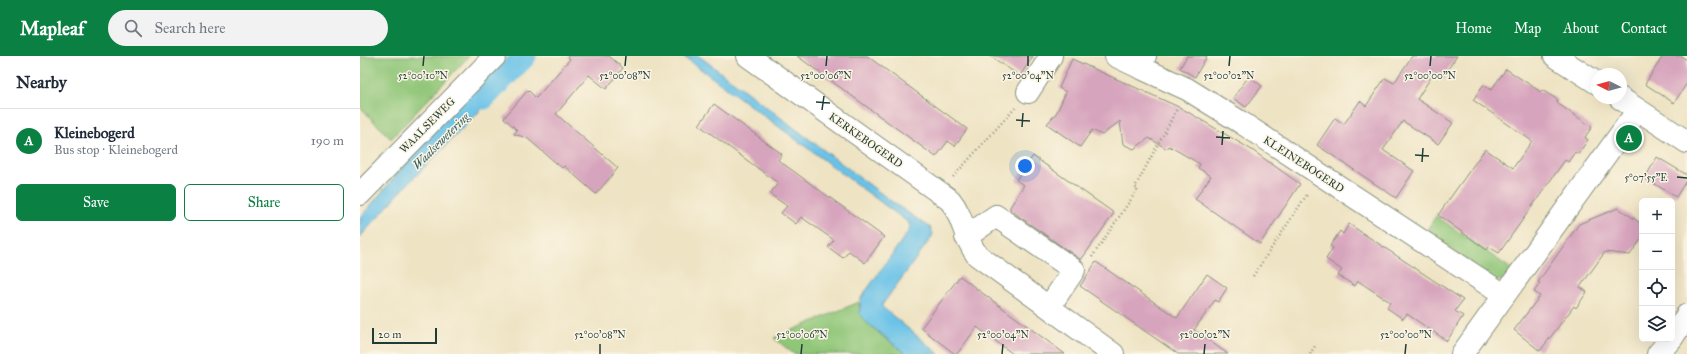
<!DOCTYPE html>
<html lang="en">
<head>
<meta charset="utf-8">
<style>
  :root { --surface:#fff; --page:#f2f2f3; --text:#1f2937; --muted:#747a83; --line:#e0e1e3; --accent:#0b8043 }
  body { margin:0; font-family:"IM FELL Great Primer",serif; background:var(--page); color:var(--text) }
  .controls { position:absolute; right:12px; bottom:12px; display:grid; overflow:hidden; border-radius:6px; box-shadow:0 4px 16px #0002 }
  .controls button { width:36px; height:36px; display:grid; place-items:center; padding:0; border:0; border-bottom:1px solid var(--line); background:var(--surface); color:var(--text); font:20px sans-serif }
  .compass { position:absolute; left:1231px; top:12px; width:36px; height:36px; border-radius:50%; background:var(--surface); box-shadow:0 4px 16px #0002; rotate:275deg }
  .scale { position:absolute; left:12px; bottom:10px; width:65px; box-sizing:border-box; padding-left:4px; border:2px solid #1f3d34; border-top:0; font-size:11px; line-height:14px; white-space:nowrap; color:#1f3d34; -webkit-text-stroke:3px #fcf5e5; paint-order:stroke }
  .you { position:absolute; left:665px; top:110px; width:14px; height:14px; margin:-10px; border:3px solid #fff; border-radius:50%; background:#1a73e8; box-shadow:0 0 0 6px #1a73e833 }
  .badge { display:grid; place-items:center; width:26px; height:26px; border-radius:50%; background:var(--accent); color:#fff; font-size:13px; font-weight:700 }
  .pin { position:absolute; translate:-50% -50%; border:2px solid #fff; box-shadow:0 1px 4px #0006 }
  .list { margin:0; padding:0; list-style:none }
  h2 { display:flex; justify-content:space-between; align-items:center; height:52px; margin:0; padding:0 16px; font-size:17px }
  h2 small { font-size:13px; font-weight:400; color:var(--muted) }
  .list li { display:grid; grid-template-columns:26px 1fr auto; gap:12px; align-items:center; box-sizing:border-box; height:64px; padding:0 16px; border-top:1px solid var(--line) }
  .list b { display:block; font-size:15px; white-space:nowrap }
  .list p { margin:0; font-size:13px; white-space:nowrap; color:var(--muted) }
  .list em { font-size:13px; font-style:normal; color:var(--muted) }
  .actions { display:flex; gap:8px; padding:12px 16px }
  .actions a { flex:1; padding:9px 0; border:1px solid var(--accent); border-radius:6px; text-align:center; font-size:14px; color:var(--accent) }
  .actions .main { background:var(--accent); color:#fff }
  .icon { flex:none; width:22px; height:22px; fill:none; stroke:currentColor; stroke-width:2; stroke-linecap:round; stroke-linejoin:round }
  .map { position:relative; flex:none; width:1327px; height:298px; overflow:hidden }
  header { display:flex; align-items:center; gap:24px; box-sizing:border-box; height:56px; padding:0 20px; background:var(--accent); color:#fff }
  header strong { font-size:19px }
  nav { display:flex; gap:22px; margin-inline-start:auto; font-size:14px }
  .search { width:280px; height:36px; background:var(--page); display:flex; align-items:center; gap:10px; box-sizing:border-box; padding:0 14px; border-radius:22px; color:var(--muted); font-size:15px }
  main { display:flex }
  aside { flex:1; background:var(--surface) }
  .map>svg:first-child { display:block }
  .green { fill:#90c678; stroke:#588256 }
  .water { fill:#6bc2e8; stroke:#45808e }
  .lines { fill:none; stroke-linecap:round; stroke-linejoin:round }
  .canal { stroke:#6bc2e8; stroke-width:23 }
  .building { fill:#d7a4bd }
  .minor-casing { stroke:#86907c; stroke-width:24 }
  .path { stroke:#86907c; stroke-width:2.5; stroke-dasharray:1 3; stroke-linecap:butt }
  .minor { stroke:#fff; stroke-width:22 }
  .ticks { fill:none; stroke:#1f3d34; stroke-width:1.5 }
  .labels { text-anchor:middle; stroke-width:3; stroke-linejoin:round; paint-order:stroke }
  .street-label { font-size:11px; fill:#1f3d34; stroke:#fcf5e5 }
  .water-label { font-size:12px; font-style:italic; fill:#325e61; stroke:#fcf5e5 }
  .ticks-label { font-size:10px; text-anchor:middle; fill:#1f3d34; stroke:#fcf5e5; stroke-width:3; stroke-linejoin:round; paint-order:stroke }
</style>
</head>
<body>
<header>
<strong>Mapleaf</strong>
<div class="search"><svg class="icon" aria-label="search" viewBox="0 0 24 24"><circle cx="10" cy="10" r="6"/><path d="M15 15l6 6"/></svg>Search here</div>
<nav><a>Home</a><a>Map</a><a>About</a><a>Contact</a></nav>
</header>
<main>
<aside>
<h2>Nearby<small></small></h2>
<ul class="list">
<li><span class="badge">A</span><div><b>Kleinebogerd</b><p>Bus stop · Kleinebogerd</p></div><em>190 m</em></li>
</ul>
<div class="actions"><a class="main">Save</a><a>Share</a></div>
</aside>
<div class="map">
<svg width="1327" height="298" viewBox="0 0 1327 298">
  <rect width="100%" height="100%" fill="#fcf5e5"/>
  <filter id="ink" filterUnits="userSpaceOnUse"><feTurbulence type="fractalNoise" baseFrequency=".025" numOctaves="2"/><feDisplacementMap in="SourceGraphic" scale="8" xChannelSelector="R" yChannelSelector="G"/><feConvolveMatrix kernelMatrix="1 2 1 2 8 2 1 2 1" color-interpolation-filters="sRGB"/></filter>
  <filter id="wash" filterUnits="userSpaceOnUse"><feTurbulence type="fractalNoise" baseFrequency=".012" numOctaves="4" result="noise"/><feDisplacementMap in="SourceGraphic" scale="16" xChannelSelector="R" yChannelSelector="G"/><feGaussianBlur stdDeviation="0.9" result="paint"/><feColorMatrix in="noise" values="0 0 0 0 0 0 0 0 0 0 0 0 0 0 0 0 0 1.4 0 .05"/><feComposite in="paint" operator="in"/></filter>
  <g filter="url(#wash)">
    <rect width="100%" height="100%" fill="#eee3c3"/>
    <!-- green -->
    <path class="green" d="M0 0H109L31 83 0 51Z
      M1076 160 1154 215 1143 224 1135 225 1068 177 1070 169Z
      M499 246C498 266 532 286 546 298H434L414 282Z"/>
    <!-- water -->
    <path class="water" d="M323 0H339L535 148 571 172 573 178 571 182 522 249V251L579 298H546L506 266 499 258 501 242 550 173 549 167Z
      M133 13 145 20 147 25 145 29 45 131 0 181V162L91 54Z"/>
    <g class="lines">
      <!-- canal -->
      <path class="canal" d="M124 42 165 0"/>
    </g>
    <g id="blocks">
      <!-- building -->
      <path class="building" d="M207 0H249L263 12 246 33 229 19 196 58 258 112 236 138 204 110 202 112 167 82 154 78 157 74 144 62 168 34 176 42 210 3Z
        M437 0H507L607 73 595 90 588 85 576 101Z
        M630 0H673L660 20Z
        M827 0H847L835 21 820 12Z
        M1052 0H1097L1083 20 1075 15 1057 43 1093 67 1078 88 1043 65 1023 94 1054 115 1036 142 957 89 975 62 984 68 1000 45 1006 50 1025 22 1034 27Z
        M1303 0H1321L1327 4V27L1314 47 1285 28Z
        M712 3 821 52 892 94 940 128 900 188 835 143 851 120 838 112 840 108 809 90 807 93 789 82 774 93 763 88 760 65 742 79 732 74 720 91 687 68 697 56 706 36 699 32Z
        M1146 13 1181 36 1182 34 1198 44 1197 47 1232 71 1225 81 1228 84 1218 98 1215 96 1208 106 1205 104 1139 197 1129 191 1127 194 1078 159 1125 93 1153 112 1172 85 1113 44 1123 29 1131 34Z
        M889 20 902 30 886 51 873 42Z
        M354 48 422 98 418 104 524 181 505 207 489 195 483 202 468 191 474 184 441 161 436 168 421 157 427 150 410 138 418 127 339 69Z
        M673 100 754 157 721 204 650 154V151L664 129 656 124Z
        M1297 101 1327 119V123L1316 141 1285 122Z
        M1258 152 1282 168V182L1270 199 1245 196 1220 231 1227 236 1216 252 1214 250 1180 295 1154 274 1180 240 1174 236 1180 227 1178 226 1219 168Z
        M989 168 1103 244 1095 255 1103 260 1087 285 1047 258 1043 263 1027 252 1030 246 998 225 995 230 978 219 982 214 966 203 973 192 970 190 980 175 983 178Z
        M736 206 817 262 847 218 867 232 858 246 855 244 834 274 868 298H818L720 230Z
        M600 220 621 236 705 298H653L617 271 597 298H595L561 272Z"/>
    </g>
  </g>
  <g filter="url(#ink)">
    <use href="#blocks" fill-opacity="0" stroke="#86907c" stroke-width="1"/>
    <g class="lines">
      <defs>
        <path id="minor" d="M388 0 590 144C604 161 603 181 617 199L753 298
          M756 0 779 11 785 0
          M1195 0 1237 27
          M779 11 827 33 882 67 1144 239
          M668 36 691 0
          M1260 42 1327 86
          M0 138 135 0
          M606 181 636 160 714 214 689 251
          M1312 282 1327 259
          M1102 298 1278 54
          M1298 298 1311 283"/>
      </defs>
      <!-- minor casing -->
      <use href="#minor" class="minor-casing"/>
      <!-- path -->
      <path class="path" d="M593 121 655 52
        M732 201 778 133 775 131 817 53
        M893 220 948 137
        M950 298 955 290"/>
      <!-- minor -->
      <use href="#minor" class="minor"/>
    </g>
  </g>
  <!-- ticks -->
  <path class="ticks" d="M63 10 64 0M265 10 266 0M466 10 467 0M668 10V0M869 10 870 0M1070 10 1071 0M456 46 470 47M462 54 464 40M656 64 670 65M662 71 663 57M856 81 870 82M862 89 863 75M1055 99 1069 100M1062 106 1063 92M1317 121 1327 122M240 298V288M441 298 442 288M642 298 643 288M844 298 845 288M1045 298 1046 288"/>
  <g class="labels">
    <!-- street labels -->
    <g class="street-label">
      <text transform="translate(67 69) rotate(-45)" y="4">WAALSEWEG</text>
      <text transform="translate(506 84) rotate(35)" y="4">KERKEBOGERD</text>
      <text transform="translate(944 108) rotate(33)" y="4">KLEINEBOGERD</text>
    </g>
    <!-- water labels -->
    <g class="water-label">
      <text transform="translate(81 85) rotate(-45)" y="4">Waalsewetering</text>
    </g>
  </g>
  <g class="ticks-label">
    <text x="1070" y="23">52°00'00"N</text>
    <text x="63" y="23">52°00'10"N</text>
    <text x="265" y="23">52°00'08"N</text>
    <text x="466" y="23">52°00'06"N</text>
    <text x="668" y="23">52°00'04"N</text>
    <text x="869" y="23">52°00'02"N</text>
    <text x="1286" y="125">5°07'55"E</text>
    <text x="240" y="282">52°00'08"N</text>
    <text x="442" y="282">52°00'06"N</text>
    <text x="643" y="282">52°00'04"N</text>
    <text x="845" y="282">52°00'02"N</text>
    <text x="1046" y="282">52°00'00"N</text>
  </g>
</svg>
<div class="controls">
<button>+</button>
<button>−</button>
<button><svg class="icon" aria-label="locate" viewBox="0 0 24 24"><circle cx="12" cy="12" r="6"/><path d="M12 2v4M12 18v4M2 12h4M18 12h4"/></svg></button>
<button><svg class="icon" aria-label="layers" viewBox="0 0 24 24"><path d="M12 4l9 5-9 5-9-5zM3 14l9 5 9-5"/></svg></button>
</div>
<svg class="compass" viewBox="-18 -18 36 36"><path d="M0-13l5 13h-10z" fill="#e53935"/><path d="M0 13l5-13h-10z" fill="#747a83"/></svg>
<div class="scale">20 m</div>
<div class="you"></div>
<div class="pin badge" style="left:1269px;top:82px">A</div>
</div>
</main>
</body>
</html>
